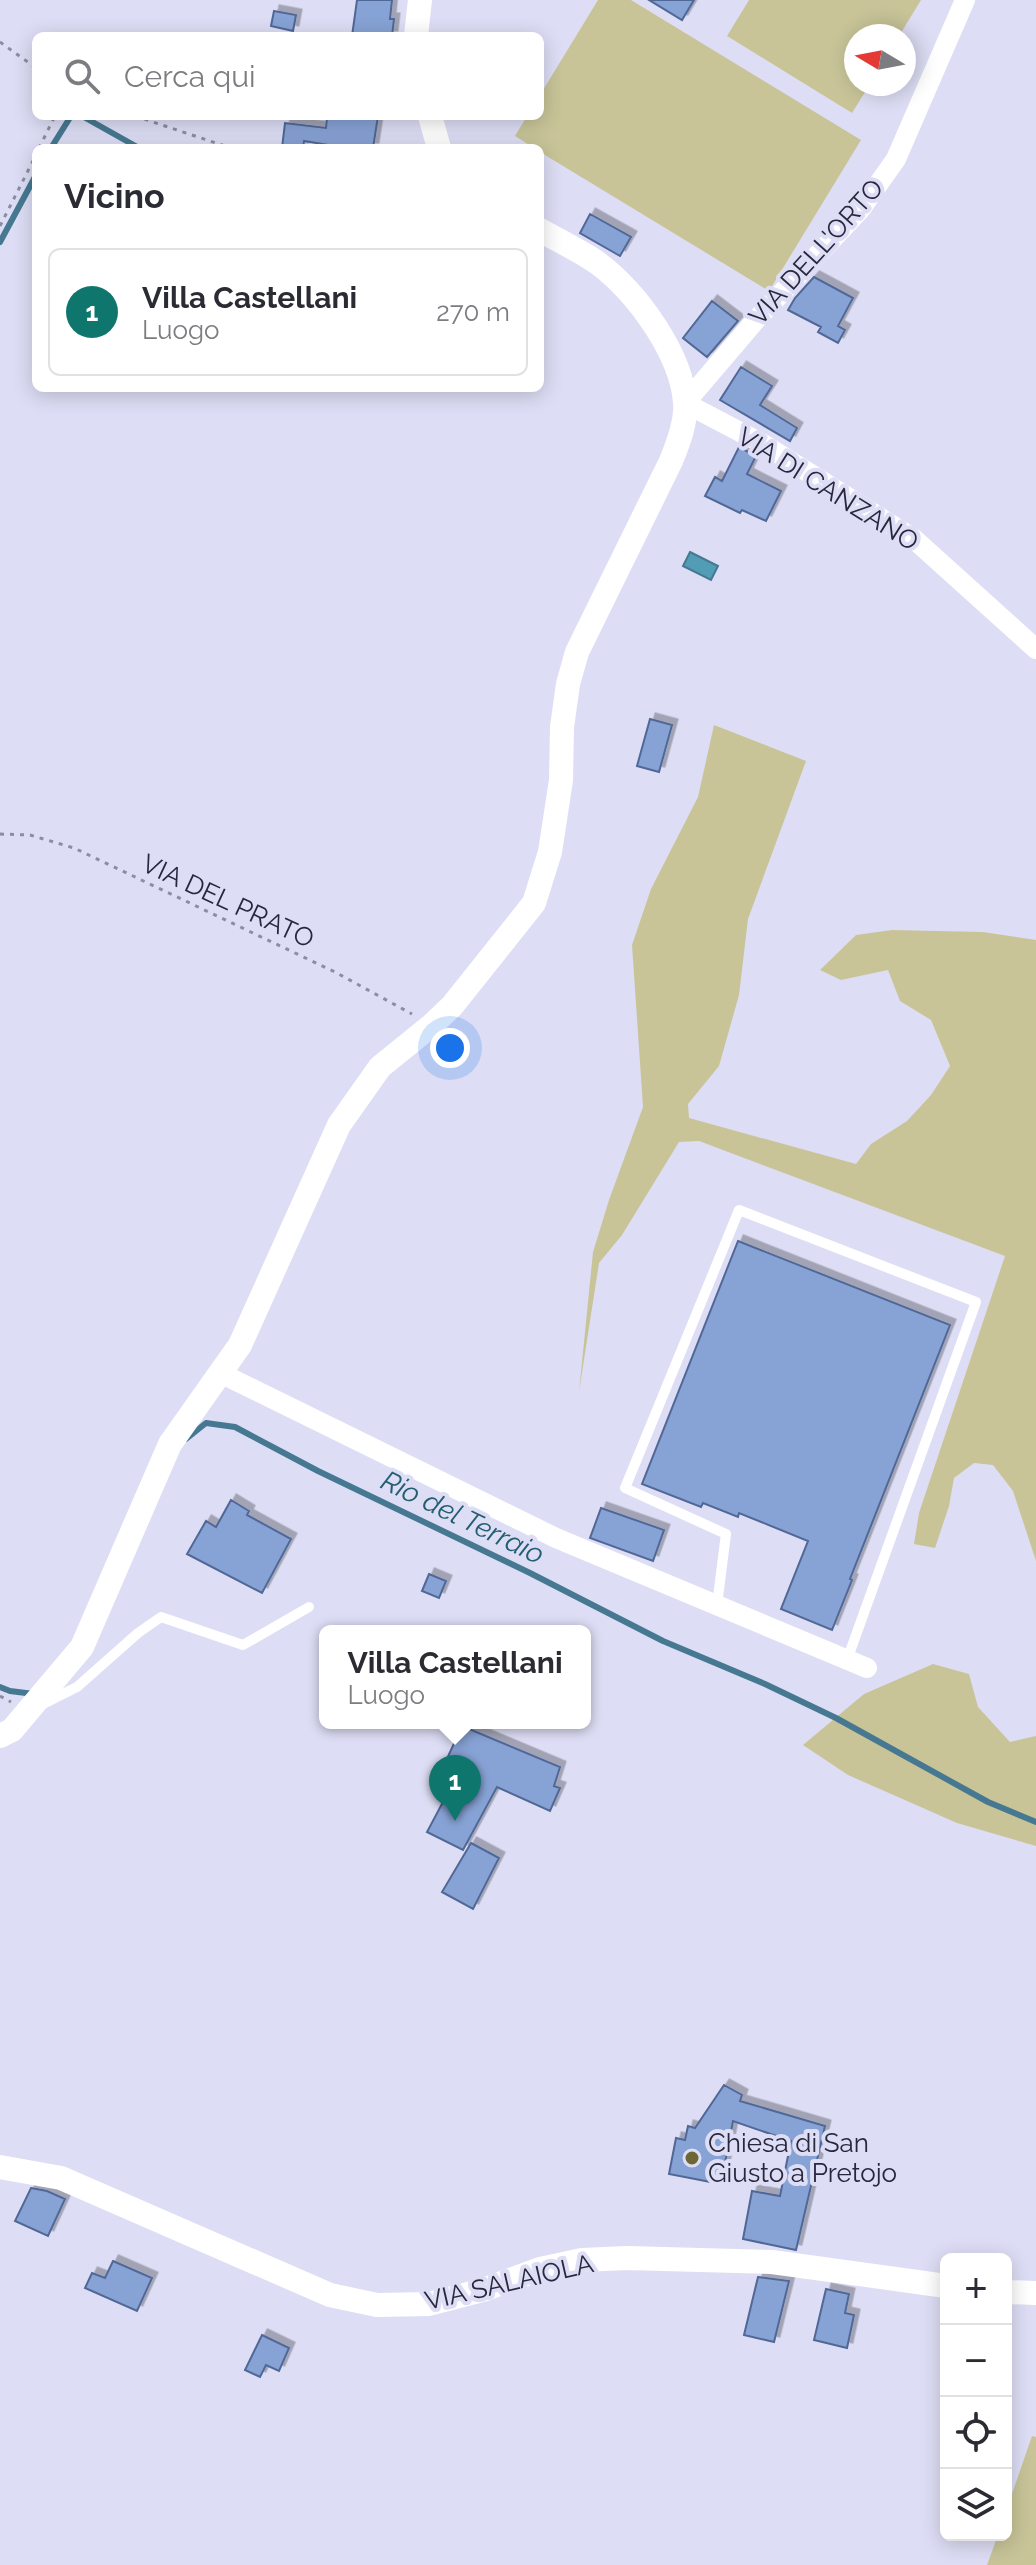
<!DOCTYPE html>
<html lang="it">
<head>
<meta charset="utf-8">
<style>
  :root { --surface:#fff; --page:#f7f7f7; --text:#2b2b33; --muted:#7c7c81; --line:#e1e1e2; --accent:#0f766e }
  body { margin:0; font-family:Raleway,sans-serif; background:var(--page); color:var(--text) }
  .controls { position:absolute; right:24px; bottom:24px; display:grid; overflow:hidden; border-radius:12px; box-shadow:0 4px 20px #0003 }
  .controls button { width:72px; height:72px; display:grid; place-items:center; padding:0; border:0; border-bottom:2px solid var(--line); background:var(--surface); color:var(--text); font:40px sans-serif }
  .compass { position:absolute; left:844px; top:24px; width:72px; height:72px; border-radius:50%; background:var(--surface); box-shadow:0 4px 20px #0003; rotate:280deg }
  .you { position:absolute; left:450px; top:1048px; width:28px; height:28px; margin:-20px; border:6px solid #fff; border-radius:50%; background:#1a73e8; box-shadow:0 0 0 12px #1a73e833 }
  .badge { display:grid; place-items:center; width:52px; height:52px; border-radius:50%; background:var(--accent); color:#fff; font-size:26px; font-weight:700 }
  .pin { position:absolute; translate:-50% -66px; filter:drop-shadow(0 2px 4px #0008) }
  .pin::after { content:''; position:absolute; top:42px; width:28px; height:24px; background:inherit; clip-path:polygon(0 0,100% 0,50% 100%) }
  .popup { position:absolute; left:319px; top:1625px; width:272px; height:104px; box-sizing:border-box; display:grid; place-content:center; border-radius:12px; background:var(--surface); filter:drop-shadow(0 2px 6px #0005); font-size:26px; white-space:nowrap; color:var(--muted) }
  .popup b { font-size:30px; color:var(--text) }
  .popup::after { content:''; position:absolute; left:50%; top:100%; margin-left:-16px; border:16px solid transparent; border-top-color:var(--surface) }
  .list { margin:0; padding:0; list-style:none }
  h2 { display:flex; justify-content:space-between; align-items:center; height:104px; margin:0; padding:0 32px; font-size:34px }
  h2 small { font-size:26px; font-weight:400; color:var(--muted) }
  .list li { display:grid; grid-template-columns:52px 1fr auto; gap:24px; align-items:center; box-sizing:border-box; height:128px; margin:0 16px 16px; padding:0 16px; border:2px solid var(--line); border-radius:12px }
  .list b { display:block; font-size:30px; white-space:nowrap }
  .list p { margin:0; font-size:26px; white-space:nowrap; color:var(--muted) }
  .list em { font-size:26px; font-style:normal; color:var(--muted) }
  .icon { flex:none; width:44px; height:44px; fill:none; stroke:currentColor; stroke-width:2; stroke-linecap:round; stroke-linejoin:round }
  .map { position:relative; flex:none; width:1036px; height:2565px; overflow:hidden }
  .search { position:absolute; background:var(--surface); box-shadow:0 4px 20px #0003; left:32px; top:32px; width:512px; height:88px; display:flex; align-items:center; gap:20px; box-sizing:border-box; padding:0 28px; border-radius:12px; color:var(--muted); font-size:30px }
  .panel { position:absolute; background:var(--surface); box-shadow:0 4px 20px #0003; left:32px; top:144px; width:512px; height:248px; border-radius:12px }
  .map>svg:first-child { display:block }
  .green { fill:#c8c498 }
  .water { fill:#539cb5; stroke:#467991; stroke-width:2 }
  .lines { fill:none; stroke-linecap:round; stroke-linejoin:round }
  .stream { stroke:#467991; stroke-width:6 }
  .building { fill:#87a2d5; stroke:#516896; stroke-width:2; filter:url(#shadow) }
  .path { stroke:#8c8ca3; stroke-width:3; stroke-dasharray:4 6; stroke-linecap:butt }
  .service { stroke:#fff; stroke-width:10 }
  .minor { stroke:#fff; stroke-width:20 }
  .tertiary { stroke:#fff; stroke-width:24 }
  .poi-dot { fill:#6c6734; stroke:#dddef5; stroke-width:3 }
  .labels { text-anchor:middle; stroke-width:8; stroke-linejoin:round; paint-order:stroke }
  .street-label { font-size:26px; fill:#27273d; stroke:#dddef5 }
  .poi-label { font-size:26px; fill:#27273d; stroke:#dddef5; text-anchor:start }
  .water-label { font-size:28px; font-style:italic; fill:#245e71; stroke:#dddef5 }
</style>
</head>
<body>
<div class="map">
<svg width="1036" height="2565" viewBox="0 0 1036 2565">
  <defs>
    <filter id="shadow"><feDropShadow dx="5.5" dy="-5.5" stdDeviation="0" flood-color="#0004"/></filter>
  </defs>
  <rect width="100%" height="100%" fill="#dddef5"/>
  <!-- green -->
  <path class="green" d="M598 0H631L861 140 769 291 540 152V148H534L515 136 527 116H540V95Z
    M749 0H921L899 36H856V84H870L852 113 727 36Z
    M714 725 806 761 748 919 739 995 719 1066 688 1104 689 1118 856 1164 871 1144 907 1121 931 1095 950 1066 931 1020 900 1001 888 970 841 980 820 970 856 935 892 930 983 932 1036 940V1561L1013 1491 993 1465 974 1463 954 1478 949 1506 935 1548 914 1544 919 1513 1005 1256 699 1141 679 1142 622 1235 599 1263 579 1392 593 1252 609 1200 643 1107 632 945 651 889 698 797Z
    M933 1664 969 1674 978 1707 1010 1742 1036 1736V1846L957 1823 848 1775 803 1745 864 1694Z
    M1032 2436 1036 2437V2565H987L998 2535H1006V2511Z"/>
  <!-- water -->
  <path class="water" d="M690 552 718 566 711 580 683 566Z"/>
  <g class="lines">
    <!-- stream -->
    <path class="stream" d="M82 116 139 148
      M51 148 71 116
      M0 242 36 175
      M186 1439 206 1423 235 1427 318 1471 530 1573 663 1641 765 1684 836 1718 988 1802 1036 1822
      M0 1687 10 1691 34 1694"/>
  </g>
  <!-- building -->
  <path class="building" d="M357 0H392L390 19H394L392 36H352Z
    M649 0H694L682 20Z
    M274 11 296 15 293 31 271 26Z
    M336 116H378L373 148H346L304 141 303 148H282L285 123 326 128 327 118 335 119Z
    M590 214 631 237 620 256 580 233Z
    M814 277 853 298 838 326 845 330 838 343 818 332 821 327 788 310 795 298Z
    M712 301 738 321 707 357 683 338Z
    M741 367 772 386 760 405 797 428 790 441 720 400Z
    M739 447 756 456 747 474 781 491 766 521 742 510 740 513 705 496 715 477 722 481Z
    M650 719 672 725 659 772 637 766Z
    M738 1241 950 1325 850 1579 852 1580 832 1630 781 1609 808 1541 739 1513 738 1517 703 1503 701 1507 642 1484Z
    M231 1500 249 1511 247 1515 291 1539 262 1593 187 1554 206 1521 216 1527Z
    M601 1508 664 1530 653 1561 590 1538Z
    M429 1574 446 1581 439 1598 422 1591Z
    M462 1726 560 1767 554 1786 560 1788 550 1811 497 1787 463 1850 427 1832 460 1770 445 1763Z
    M471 1843 499 1858 473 1909 442 1892Z
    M724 2085 742 2095 740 2101 825 2126 796 2250 743 2239 752 2191 780 2196 791 2141 733 2121 721 2184 669 2174 676 2138 685 2140 688 2126 695 2128Z
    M31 2188 47 2191 65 2199 48 2236 15 2221Z
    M113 2261 152 2278 137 2311 85 2288 92 2273 105 2278Z
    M758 2277 789 2281 774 2342 744 2335Z
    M826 2289 849 2294 845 2313 854 2315 847 2348 814 2340Z
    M262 2335 289 2348 279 2371 266 2365 260 2377 245 2370Z"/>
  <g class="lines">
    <!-- path -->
    <path class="path" d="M0 42 36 68
      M135 116 231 148
      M39 148 55 116
      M0 226 36 155
      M0 834 30 835 74 848 335 972 412 1014
      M0 1696 11 1702"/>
    <!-- service -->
    <path class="service" d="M717 1605 726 1534 625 1488 739 1210 976 1302 847 1660
      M45 1703 77 1687 138 1633 161 1617 243 1645 309 1607"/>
    <!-- minor -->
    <path class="minor" d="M965 0 896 159 860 210 754 322 685 403 763 444 914 539 1036 649
      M220 1373 556 1538 867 1668"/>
    <!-- tertiary -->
    <path class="tertiary" d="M416 36 420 0
      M430 116 439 148
      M0 1736 12 1730 82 1647 170 1444 240 1345 339 1125 380 1067 432 1025 452 1006 534 903 550 852 561 780 562 727 568 684 577 652 671 461C678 444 687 421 685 402 681 353 637 293 599 264 581 251 559 241 540 230
      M0 2167 61 2178 330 2295 377 2305 429 2304 483 2290 540 2269 582 2260 627 2258 772 2262 946 2286
      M1006 2292 1036 2293"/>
  </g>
  <!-- markers -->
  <circle class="poi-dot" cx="692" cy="2158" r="8"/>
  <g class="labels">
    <!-- street labels -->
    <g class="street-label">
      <text transform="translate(816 252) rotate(-48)" y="9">VIA DELL'ORTO</text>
      <text transform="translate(828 489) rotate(32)" y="9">VIA DI CANZANO</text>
      <text transform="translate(228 901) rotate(25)" y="9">VIA DEL PRATO</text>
      <text transform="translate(509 2282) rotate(-13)" y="9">VIA SALAIOLA</text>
    </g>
    <!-- poi labels -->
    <g class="poi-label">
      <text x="708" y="2152">Chiesa di San<tspan x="708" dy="30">Giusto a Pretojo</tspan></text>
    </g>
    <!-- water labels -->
    <g class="water-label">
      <text transform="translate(463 1517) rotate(26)" y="10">Rio del Terraio</text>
    </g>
  </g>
</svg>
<div class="controls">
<button>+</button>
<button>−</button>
<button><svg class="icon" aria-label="locate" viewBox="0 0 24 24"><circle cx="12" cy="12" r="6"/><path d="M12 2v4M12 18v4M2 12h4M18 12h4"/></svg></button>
<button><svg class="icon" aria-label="layers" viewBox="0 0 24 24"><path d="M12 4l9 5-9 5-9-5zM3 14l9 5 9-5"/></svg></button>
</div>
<svg class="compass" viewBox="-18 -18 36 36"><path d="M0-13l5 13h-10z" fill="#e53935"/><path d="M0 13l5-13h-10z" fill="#7c7c81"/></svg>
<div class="you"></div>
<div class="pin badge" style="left:455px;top:1821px">1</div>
<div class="popup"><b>Villa Castellani</b>Luogo</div>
<div class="search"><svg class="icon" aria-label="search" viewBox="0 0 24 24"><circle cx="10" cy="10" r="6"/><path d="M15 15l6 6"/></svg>Cerca qui</div>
<section class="panel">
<h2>Vicino<small></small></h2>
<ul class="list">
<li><span class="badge">1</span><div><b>Villa Castellani</b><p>Luogo</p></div><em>270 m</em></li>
</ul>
</section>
</div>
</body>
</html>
